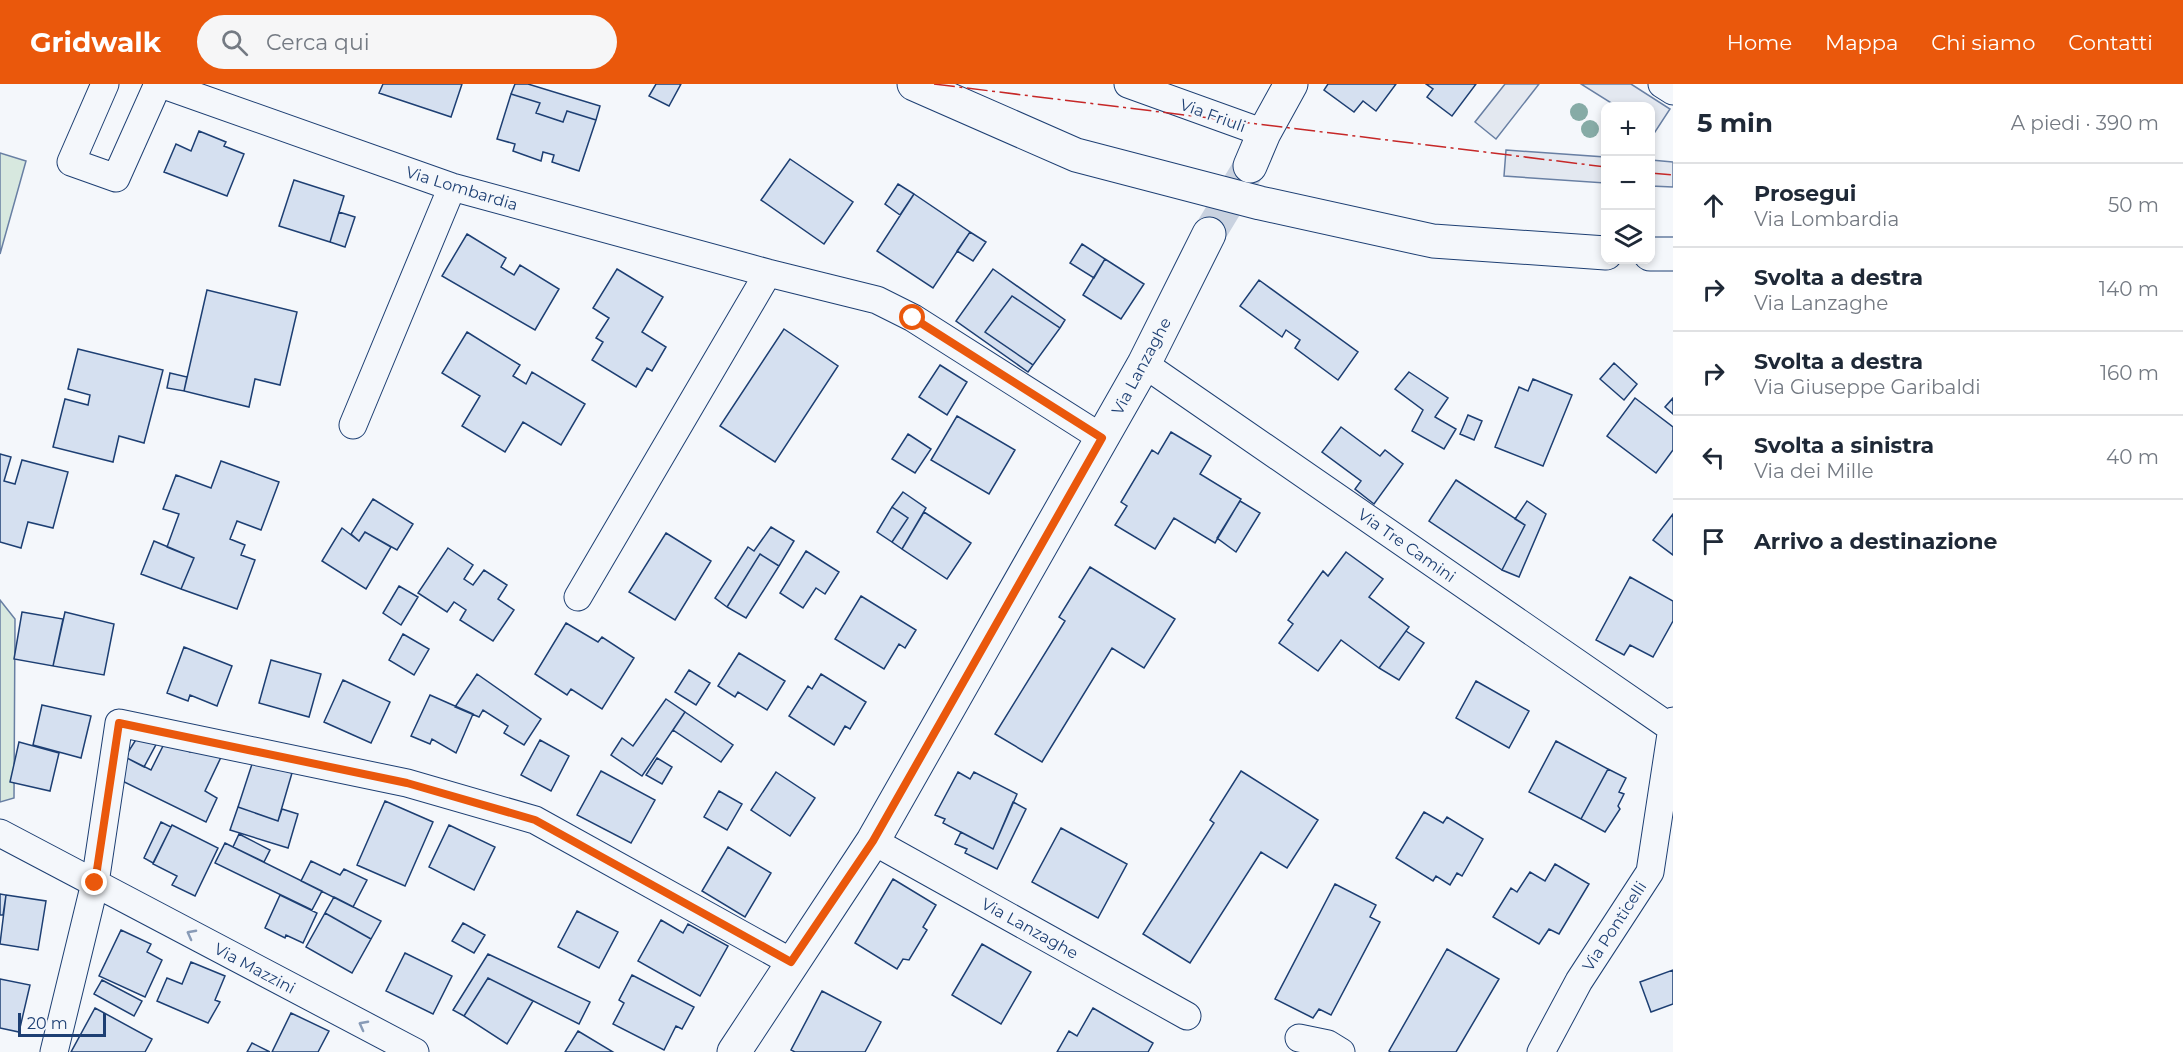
<!DOCTYPE html>
<html lang="it">
<head>
<meta charset="utf-8">
<style>
  :root { --surface:#fff; --page:#f6f6f7; --text:#1f2937; --muted:#747a83; --line:#e0e1e3; --accent:#ea580c }
  body { margin:0; font-family:Montserrat,sans-serif; background:var(--page); color:var(--text) }
  .controls { position:absolute; right:18px; top:18px; display:grid; overflow:hidden; border-radius:12px; box-shadow:0 3px 9px #0003 }
  .controls button { width:54px; height:54px; display:grid; place-items:center; padding:0; border:0; border-bottom:2px solid var(--line); background:var(--surface); color:var(--text); font:30px sans-serif }
  .scale { position:absolute; left:18px; bottom:15px; width:88px; box-sizing:border-box; padding-left:6px; border:3px solid #1d3f73; border-top:0; font-size:16px; line-height:21px; white-space:nowrap; color:#1d3f73; -webkit-text-stroke:4px #f4f7fb; paint-order:stroke }
  .stop { position:absolute; width:18px; height:18px; margin:-14px; border:4px solid #ea580c; border-radius:50%; background:#fff }
  .stop.end { background:#ea580c; border-color:#fff; box-shadow:0 2px 6px #0008 }
  .list { margin:0; padding:0; list-style:none }
  h2 { display:flex; justify-content:space-between; align-items:center; height:78px; margin:0; padding:0 24px; font-size:26px }
  h2 small { font-size:20px; font-weight:400; color:var(--muted) }
  .list li { display:grid; grid-template-columns:39px 1fr auto; gap:18px; align-items:center; box-sizing:border-box; height:84px; padding:0 24px; border-top:2px solid var(--line) }
  .list b { display:block; font-size:22px; white-space:nowrap }
  .list p { margin:0; font-size:20px; white-space:nowrap; color:var(--muted) }
  .list em { font-size:20px; font-style:normal; color:var(--muted) }
  .icon { flex:none; width:33px; height:33px; fill:none; stroke:currentColor; stroke-width:2; stroke-linecap:round; stroke-linejoin:round }
  .map { position:relative; flex:none; width:1673px; height:968px; overflow:hidden }
  header { display:flex; align-items:center; gap:36px; box-sizing:border-box; height:84px; padding:0 30px; background:var(--accent); color:#fff }
  header strong { font-size:28px }
  nav { display:flex; gap:33px; margin-inline-start:auto; font-size:21px }
  .search { width:420px; height:54px; background:var(--page); display:flex; align-items:center; gap:15px; box-sizing:border-box; padding:0 21px; border-radius:33px; color:var(--muted); font-size:22px }
  main { display:flex }
  aside { flex:1; background:var(--surface) }
  .map>svg:first-child { display:block }
  .green { fill:#d7e8df; stroke:#687fa3; stroke-width:1.5 }
  .parking { fill:#e3e8f0; stroke:#687fa3; stroke-width:1.5 }
  .building { fill:#d5e0f0; stroke:#1d3f73; stroke-width:1.5 }
  .lines { fill:none; stroke-linecap:round; stroke-linejoin:round }
  .tertiary-tunnel { stroke:#c9d2e0; stroke-width:33; stroke-dasharray:33 16; stroke-linecap:butt }
  .minor-casing { stroke:#1d3f73; stroke-width:29 }
  .tertiary-casing { stroke:#1d3f73; stroke-width:35 }
  .trunk-casing { stroke:#1d3f73; stroke-width:35 }
  .minor { stroke:#f4f7fb; stroke-width:27 }
  .tertiary { stroke:#f4f7fb; stroke-width:33 }
  .trunk { stroke:#f4f7fb; stroke-width:33 }
  .power { stroke:#c62828; stroke-width:1.5; stroke-dasharray:21 4.5 3 4.5; stroke-linecap:butt }
  .tree { fill:#86aba6 }
  .oneway { stroke:#889bb7 }
  .route { stroke:#ea580c; stroke-width:8 }
  .labels { text-anchor:middle; stroke-width:4.5; stroke-linejoin:round; paint-order:stroke }
  .street-label { font-size:16px; fill:#1d3f73; stroke:#f4f7fb }
</style>
</head>
<body>
<header>
<strong>Gridwalk</strong>
<div class="search"><svg class="icon" aria-label="search" viewBox="0 0 24 24"><circle cx="10" cy="10" r="6"/><path d="M15 15l6 6"/></svg>Cerca qui</div>
<nav><a>Home</a><a>Mappa</a><a>Chi siamo</a><a>Contatti</a></nav>
</header>
<main>
<div class="map">
<svg width="1673" height="968" viewBox="0 0 1673 968">
  <rect width="100%" height="100%" fill="#f4f7fb"/>
  <!-- green -->
  <path class="green" d="M0 69 26 77 0 170Z
    M0 516 15 535 14 714 0 718Z"/>
  <!-- parking -->
  <path class="parking" d="M1505 0H1539L1496 55 1475 38Z
    M1581 0H1631L1670 25 1655 48 1651 45 1650 22H1616Z
    M1506 66 1605 73V99L1504 92Z
    M1651 76 1673 78V103L1651 102Z"/>
  <!-- building -->
  <path class="building" d="M383 0H462L451 33 379 9Z
    M515 0H528L600 22 596 36 567 27 563 38 536 29 540 19 511 10Z
    M656 0H681L669 22 649 12Z
    M1328 0H1396L1376 27 1363 17 1354 28 1324 6Z
    M1426 0H1476L1452 32 1427 13 1433 5Z
    M511 10 540 19 536 29 563 38 567 27 596 36 579 87 552 78 554 71 543 68 541 77 513 67 515 60 497 55Z
    M199 47 226 58 224 62 244 70 227 112 164 88 176 60 191 67Z
    M790 75 853 118 824 160 761 116Z
    M294 96 344 112 330 158 279 142Z
    M898 100 914 110 900 131 885 120Z
    M914 110 970 148 933 204 877 167Z
    M339 128 355 133 345 163 330 158Z
    M970 148 986 158 973 177 957 167Z
    M467 150 506 174 501 183 514 191 520 181 559 205 535 246 442 192Z
    M1082 160 1105 175 1094 194 1070 179Z
    M1105 175 1144 200 1121 235 1083 211Z
    M617 185 663 213 642 248 666 263 652 287 647 284 636 303 592 276 603 258 596 254 609 234 593 224Z
    M993 185 1065 236 1060 244 1012 212 985 248 1033 281 1028 288 956 237Z
    M1259 196 1358 268 1338 296 1295 264 1300 256 1286 246 1282 253 1240 222Z
    M207 206 297 228 280 301 255 295 249 323 184 307Z
    M1012 212 1060 244 1033 281 985 248Z
    M784 245 838 282 775 378 720 342Z
    M467 248 520 281 513 292 526 300 532 288 585 320 561 361 523 338 505 368 462 342 480 312 442 289Z
    M78 265 163 286 144 359 119 352 113 378 53 363 65 315 88 321 90 311 68 305Z
    M1614 279 1637 300 1624 316 1600 295Z
    M940 281 967 298 947 331 919 313Z
    M1409 288 1448 314 1435 333 1456 345 1444 365 1412 347 1423 326 1395 305Z
    M170 289 187 293 184 307 167 304Z
    M1533 295 1572 311 1543 382 1495 363 1519 303 1528 307Z
    M1635 314 1673 343V366L1656 389 1607 352Z
    M1673 314V330L1665 323Z
    M1468 331 1482 337 1474 356 1460 350Z
    M957 332 1015 366 989 410 931 376Z
    M1341 343 1380 372 1385 366 1403 380 1374 420 1355 405 1361 397 1322 368Z
    M1171 348 1211 372 1200 390 1241 415 1215 459 1174 434 1155 465 1115 441 1127 422 1121 418 1152 366 1158 370Z
    M908 350 931 365 915 389 892 375Z
    M0 370 11 373 4 397 15 400 22 376 68 388 53 444 28 438 21 464 0 458Z
    M221 377 279 398 261 446 237 437 230 455 245 461 241 471 255 476 237 525 181 505 194 474 167 463 179 430 163 425 176 391 211 404Z
    M1456 396 1525 441 1502 486 1429 437Z
    M903 408 926 424 902 465 892 458 908 434 892 423Z
    M373 415 413 440 397 466 365 448 359 457 351 450Z
    M1240 417 1260 429 1236 468 1217 454Z
    M1527 417 1546 430 1519 493 1502 486 1525 441 1515 435Z
    M892 423 908 434 892 458 877 448Z
    M924 428 971 459 947 495 902 465Z
    M1673 430V471L1653 456Z
    M771 443 794 457 779 482 760 470 727 523 715 514 748 463 754 467Z
    M342 444 359 457 365 448 391 463 366 505 322 477Z
    M666 449 711 477 675 536 629 508Z
    M154 457 194 474 181 505 141 490Z
    M448 464 473 481 464 495 473 501 484 486 507 501 498 515 514 526 493 557 460 536 466 526 454 518 447 528 418 509Z
    M806 467 839 488 825 510 816 504 803 524 780 509Z
    M1346 468 1383 495 1369 513 1409 543 1379 584 1341 556 1318 587 1279 559 1293 540 1288 536 1323 487 1328 492Z
    M760 470 779 482 746 534 727 523Z
    M1090 483 1175 535 1144 584 1112 564 1042 678 995 650 1065 537 1059 533Z
    M1630 493 1673 517V537L1653 573 1630 561 1624 571 1596 556Z
    M399 502 418 513 401 541 383 529Z
    M861 512 916 546 905 564 899 560 884 585 835 555Z
    M22 528 63 535 53 582 14 575Z
    M65 528 114 540 104 591 53 582Z
    M566 539 598 558 602 553 634 574 602 625 571 605 567 611 535 590Z
    M1406 547 1424 559 1399 596 1379 584Z
    M403 550 429 565 414 591 389 576Z
    M184 563 232 582 217 622 190 611 188 617 167 609Z
    M739 569 785 597 767 626 738 608 735 613 718 602Z
    M271 576 321 590 309 633 259 619Z
    M689 586 710 599 696 621 675 608Z
    M477 590 541 635 524 661 504 649 508 642 483 626 479 633 455 623Z
    M821 590 866 618 850 645 845 642 834 661 789 632 808 602 812 605Z
    M343 596 390 618 371 659 324 638Z
    M1476 597 1529 627 1509 664 1456 634Z
    M430 611 473 630 456 669 432 655 430 660 411 652Z
    M666 615 685 628 642 692 611 671 622 654 633 662Z
    M42 621 91 632 81 674 33 661Z
    M685 628 733 661 721 678 673 646Z
    M142 646 159 655 144 683 125 673Z
    M166 656 190 668 194 660 223 669 205 707 217 714 206 738 114 693 125 673 151 686Z
    M540 656 569 672 551 707 521 691Z
    M1556 657 1608 685 1581 735 1529 708Z
    M19 658 59 669 50 707 10 698Z
    M657 674 672 683 662 700 646 691Z
    M253 677 292 689 278 737 238 723Z
    M1608 685 1626 694 1619 708 1624 710 1618 722 1620 725 1605 748 1581 735Z
    M601 687 655 716 631 759 577 731Z
    M1241 687 1318 736 1287 784 1261 768 1190 879 1143 850 1214 739 1210 736Z
    M776 688 815 714 790 752 751 726Z
    M958 688 970 695 974 688 1017 710 993 765 943 739 945 735 935 731Z
    M719 707 742 720 727 746 704 733Z
    M385 717 433 738 405 802 357 781Z
    M1013 718 1026 725 997 785 965 769 967 765 955 760 961 748 993 765Z
    M238 723 278 737 282 725 298 730 288 764 230 746Z
    M1424 728 1443 739 1447 733 1483 755 1462 792 1457 789 1450 801 1436 792 1433 797 1396 774Z
    M161 738 171 743 153 779 144 774Z
    M172 741 218 764 195 812 172 801 177 792 153 780Z
    M449 741 495 763 474 806 429 783Z
    M1061 744 1127 780 1098 834 1032 798Z
    M239 750 270 766 264 778 233 763Z
    M225 759 322 807 312 826 215 779Z
    M728 763 771 789 745 833 702 807Z
    M311 777 340 791 344 785 367 796 353 823 301 797Z
    M1555 780 1589 800 1559 850 1549 845 1539 860 1493 833 1511 804 1517 808 1530 788 1545 797Z
    M893 795 936 821 923 843 927 846 909 876 903 875 897 885 855 859Z
    M1335 800 1376 821 1370 833 1380 838 1331 931 1319 925 1313 934 1275 915Z
    M0 810 6 811 3 831H0Z
    M6 811 46 817 38 866 0 860Z
    M280 811 317 829 303 859 286 851 285 854 265 844Z
    M334 813 381 837 371 855 325 829Z
    M577 827 618 848 599 884 558 863Z
    M325 829 371 855 352 889 306 863Z
    M661 836 683 849 688 840 728 862 700 912 638 877Z
    M463 839 485 851 474 869 452 857Z
    M121 846 151 860 147 868 162 876 145 913 99 892Z
    M982 860 1031 888 1001 940 952 911Z
    M1447 865 1499 895 1456 968H1391L1389 967Z
    M405 869 452 892 433 930 386 907Z
    M488 870 590 918 579 940 488 894 464 932 453 926Z
    M191 878 225 892 215 916 220 918 208 939 157 917 167 894 182 900Z
    M1673 886V920L1651 928 1640 898Z
    M632 891 694 923 682 945 676 942 664 966 613 940 624 919 619 916Z
    M488 894 533 917 507 960 464 932Z
    M0 895 30 901 19 948 0 944Z
    M102 896 142 917 134 932 94 910Z
    M822 907 881 938 865 968H795L791 966Z
    M95 924 152 955 145 968H71Z
    M1093 924 1153 959 1148 968H1057L1069 947 1077 952Z
    M291 929 329 947 318 968H272Z
    M578 947 613 968H565Z
    M252 959 270 968H247Z"/>
  <g class="lines">
    <!-- tertiary-tunnel -->
    <path class="tertiary-tunnel" d="M1209 150 1250 82"/>
    <defs>
      <path id="minor" d="M105 0 71 78 116 94 158 0
        M161 0 452 103 768 189 877 216 913 234 1102 354
        M1128 0 1264 49
        M1662 0 1673 7
        M1144 280 1670 643
        M353 341 452 103
        M578 513 768 189
        M0 749 415 968
        M873 757 1187 932
        M1299 954 1328 960 1341 968
        M54 968 95 799 119 639 407 699 535 736 791 878
        M1541 968 1579 897 1650 788 1673 637"/>
      <path id="tertiary" d="M1250 82 1264 49 1291 0
        M734 968 873 757 1144 280 1209 150"/>
      <path id="trunk" d="M914 0 1076 71 1260 119 1433 157 1606 169
        M1650 170H1673"/>
    </defs>
    <!-- minor casing -->
    <use href="#minor" class="minor-casing"/>
    <!-- tertiary casing -->
    <use href="#tertiary" class="tertiary-casing"/>
    <!-- trunk casing -->
    <use href="#trunk" class="trunk-casing"/>
    <!-- minor -->
    <use href="#minor" class="minor"/>
    <!-- tertiary -->
    <use href="#tertiary" class="tertiary"/>
    <!-- trunk -->
    <use href="#trunk" class="trunk"/>
    <!-- power -->
    <path class="power" d="M934 0 1606 83
      M1650 89 1673 91"/>
  </g>
  <!-- trees -->
  <g class="tree">
    <circle cx="1579" cy="28" r="9"/>
    <circle cx="1590" cy="45" r="9"/>
  </g>
  <!-- one-way arrows -->
  <defs><path id="oneway-chevron" d="M-2-3.5L2.5 0L-2 3.5" fill="none" stroke-width="1.6" stroke-linecap="round" stroke-linejoin="round" transform="scale(1.5)"/></defs>
  <g class="oneway">
    <use href="#oneway-chevron" transform="translate(191 850) rotate(-152)"/>
    <use href="#oneway-chevron" transform="translate(363 941) rotate(-152)"/>
  </g>
  <g class="lines">
    <!-- route -->
    <path class="route" d="M95 799 119 639 407 699 535 736 791 878 873 757 1102 354 913 234"/>
  </g>
  <g class="labels">
    <!-- street labels -->
    <g class="street-label">
      <text transform="translate(1213 31) rotate(20)" y="6">Via Friuli</text>
      <text transform="translate(462 104) rotate(17)" y="6">Via Lombardia</text>
      <text transform="translate(1141 282) rotate(-62)" y="6">Via Lanzaghe</text>
      <text transform="translate(1407 461) rotate(35)" y="6">Via Tre Camini</text>
      <text transform="translate(1614 842) rotate(-57)" y="6">Via Ponticelli</text>
      <text transform="translate(1030 844) rotate(29)" y="6">Via Lanzaghe</text>
      <text transform="translate(255 884) rotate(28)" y="6">Via Mazzini</text>
    </g>
  </g>
</svg>
<div class="controls">
<button>+</button>
<button>−</button>
<button><svg class="icon" aria-label="layers" viewBox="0 0 24 24"><path d="M12 4l9 5-9 5-9-5zM3 14l9 5 9-5"/></svg></button>
</div>
<div class="scale">20 m</div>
<div class="stop" style="left:913px;top:234px"></div>
<div class="stop end" style="left:95px;top:799px"></div>
</div>
<aside>
<h2>5 min<small>A piedi · 390 m</small></h2>
<ul class="list">
<li><svg class="icon" aria-label="ahead" viewBox="0 0 24 24"><path d="M12 20V5M6 11l6-6 6 6"/></svg><div><b>Prosegui</b><p>Via Lombardia</p></div><em>50 m</em></li>
<li><svg class="icon" aria-label="right" viewBox="0 0 24 24"><path d="M7 20v-9h11M14 6l5 5-5 5"/></svg><div><b>Svolta a destra</b><p>Via Lanzaghe</p></div><em>140 m</em></li>
<li><svg class="icon" aria-label="right" viewBox="0 0 24 24"><path d="M7 20v-9h11M14 6l5 5-5 5"/></svg><div><b>Svolta a destra</b><p>Via Giuseppe Garibaldi</p></div><em>160 m</em></li>
<li><svg class="icon" aria-label="left" viewBox="0 0 24 24"><path d="M17 20v-9H6M10 6l-5 5 5 5"/></svg><div><b>Svolta a sinistra</b><p>Via dei Mille</p></div><em>40 m</em></li>
<li><svg class="icon" aria-label="arrive" viewBox="0 0 24 24"><path d="M6 21V4h12l-3 4 3 4H6"/></svg><div><b>Arrivo a destinazione</b></div></li>
</ul>
</aside>
</main>
</body>
</html>
